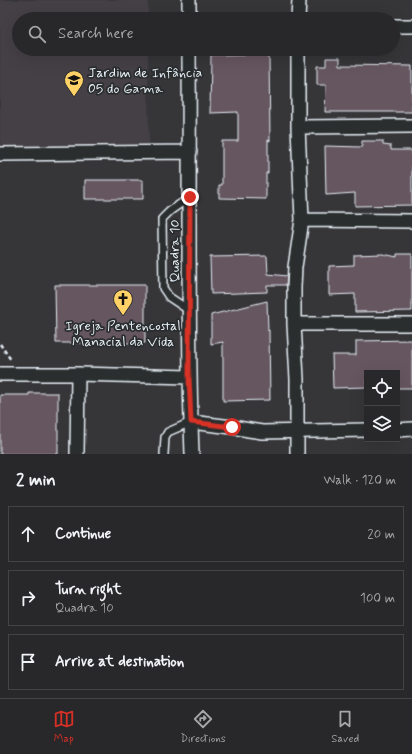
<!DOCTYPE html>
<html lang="en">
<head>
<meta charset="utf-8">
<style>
  :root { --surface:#28282a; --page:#303032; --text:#f1f3f6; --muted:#a5a6a8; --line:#444447; --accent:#d93025 }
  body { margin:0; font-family:Mynerve,sans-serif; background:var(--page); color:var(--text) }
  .controls { position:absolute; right:12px; bottom:12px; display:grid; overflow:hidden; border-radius:0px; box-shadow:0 4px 16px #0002 }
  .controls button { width:36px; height:36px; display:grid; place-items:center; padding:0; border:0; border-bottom:1px solid var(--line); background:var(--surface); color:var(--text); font:20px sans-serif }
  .stop { position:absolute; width:12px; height:12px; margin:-9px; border:3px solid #d93025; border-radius:50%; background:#fff }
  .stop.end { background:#d93025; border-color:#fff; box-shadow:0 1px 4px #0008 }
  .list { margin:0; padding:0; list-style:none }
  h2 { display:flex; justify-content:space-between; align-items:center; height:52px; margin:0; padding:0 16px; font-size:17px }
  h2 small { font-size:13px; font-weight:400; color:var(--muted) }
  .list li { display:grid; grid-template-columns:26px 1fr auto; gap:12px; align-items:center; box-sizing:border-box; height:56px; margin:0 8px 8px; padding:0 8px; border:1px solid var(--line); border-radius:0px }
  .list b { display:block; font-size:15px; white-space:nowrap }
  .list p { margin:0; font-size:13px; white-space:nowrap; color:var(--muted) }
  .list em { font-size:13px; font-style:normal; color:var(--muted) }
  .icon { flex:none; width:22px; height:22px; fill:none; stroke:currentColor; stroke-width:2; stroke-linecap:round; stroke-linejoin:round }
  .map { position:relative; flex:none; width:412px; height:454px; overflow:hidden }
  .search { position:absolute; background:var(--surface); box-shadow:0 4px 16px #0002; left:12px; right:12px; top:12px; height:44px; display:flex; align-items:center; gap:10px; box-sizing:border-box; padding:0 14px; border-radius:22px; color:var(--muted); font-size:15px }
  .sheet { height:244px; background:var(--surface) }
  nav { display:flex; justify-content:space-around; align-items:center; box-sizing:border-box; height:56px; border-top:1px solid var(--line); background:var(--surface); font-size:11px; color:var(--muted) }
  nav a { display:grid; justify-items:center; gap:2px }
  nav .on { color:var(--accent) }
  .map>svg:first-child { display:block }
  .built { fill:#443f44 }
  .building { fill:#665660; stroke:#e8f1f8 }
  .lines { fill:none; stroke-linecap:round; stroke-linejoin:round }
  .lane-casing { stroke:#e8f1f8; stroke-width:10 }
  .street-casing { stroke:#e8f1f8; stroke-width:16 }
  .path { stroke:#e8f1f8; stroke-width:2.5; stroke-dasharray:4 3; stroke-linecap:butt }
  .lane { stroke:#2a2d2e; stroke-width:7 }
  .street { stroke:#2a2d2e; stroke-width:13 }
  .route { stroke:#d93025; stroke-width:5 }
  .labels { text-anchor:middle; stroke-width:3.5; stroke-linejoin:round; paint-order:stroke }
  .poi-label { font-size:14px; fill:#e8f1f8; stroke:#2a2d2e; text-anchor:start }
  .street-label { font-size:14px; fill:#e8f1f8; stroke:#2a2d2e }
</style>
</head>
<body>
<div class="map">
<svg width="412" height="454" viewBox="0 0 412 454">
  <rect width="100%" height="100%" fill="#363538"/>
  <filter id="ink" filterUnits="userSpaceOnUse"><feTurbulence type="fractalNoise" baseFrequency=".025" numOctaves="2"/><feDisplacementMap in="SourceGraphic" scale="8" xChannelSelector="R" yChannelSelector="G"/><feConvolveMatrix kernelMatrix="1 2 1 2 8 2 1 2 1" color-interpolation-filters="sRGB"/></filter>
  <g filter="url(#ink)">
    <!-- built -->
    <path class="built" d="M0 0H148V19H19V49H148L149 144 0 146Z"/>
    <!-- building -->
    <path class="building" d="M269 54 270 141 268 140V173H266V199L219 198V185H222V141H238V112L210 113 211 55Z
      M326 58H340V65L412 66V112H325L326 85H317V66H326Z
      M362 141H383V145L391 146V150H412V205L355 206V193L326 195 325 146 362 147Z
      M85 180H143V199H85Z
      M383 254 397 257V254H412V311L355 312V294L329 295V266L354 265V255Z
      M267 256 268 274 287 276 286 285H267V292L211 294 210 257Z
      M55 285H145V343H56Z
      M267 301 268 331 269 330 270 400 223 401V342L211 344V315Z
      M412 340V388H397V373H367V387L333 388 332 355H356V341Z
      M29 393H58V454H0V395H29Z"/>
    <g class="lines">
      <defs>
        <path id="lane" d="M190 311 169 297 163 288 162 219 170 211 190 197
          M164 454 165 437 168 432 191 422"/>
        <path id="street" d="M189 0V19
          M298 19 299 0
          M393 26H412
          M189 49C190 184 187 319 192 454
          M298 127 412 126
          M0 154 190 152
          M302 220 412 221
          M294 324H412
          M0 374H78L77 454
          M78 374 189 377
          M191 422 232 427 249 430 262 432 367 430
          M397 430 412 429
          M297 454V379L294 324V287L295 267 302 220 298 127V49"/>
      </defs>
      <!-- lane casing -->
      <use href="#lane" class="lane-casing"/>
      <!-- street casing -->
      <use href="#street" class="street-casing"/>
      <!-- path -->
      <path class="path" d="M0 344 11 360"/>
      <!-- lane -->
      <use href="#lane" class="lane"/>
      <!-- street -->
      <use href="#street" class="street"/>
    </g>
  </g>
  <g class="lines" filter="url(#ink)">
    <!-- route -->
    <path class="route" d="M190 197 189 377 191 422 232 427"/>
  </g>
  <!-- icons -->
  <defs>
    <symbol id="school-pin" viewBox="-11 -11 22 30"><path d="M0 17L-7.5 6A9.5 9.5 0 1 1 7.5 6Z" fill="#ffd166" stroke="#2a2d2e"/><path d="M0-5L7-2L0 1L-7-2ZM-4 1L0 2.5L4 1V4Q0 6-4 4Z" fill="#111"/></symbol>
    <symbol id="church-pin" viewBox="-11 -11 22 30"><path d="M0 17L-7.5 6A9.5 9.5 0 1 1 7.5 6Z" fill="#ffd166" stroke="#2a2d2e"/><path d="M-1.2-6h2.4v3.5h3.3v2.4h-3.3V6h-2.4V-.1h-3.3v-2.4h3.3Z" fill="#111"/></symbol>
  </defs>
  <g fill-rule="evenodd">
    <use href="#school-pin" x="63" y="69" width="22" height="30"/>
    <use href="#church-pin" x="112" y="288" width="22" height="30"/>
  </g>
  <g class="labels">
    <!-- poi labels -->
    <g class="poi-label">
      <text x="88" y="77">Jardim de Infância<tspan x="88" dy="16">05 do Gama</tspan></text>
      <text x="123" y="330" text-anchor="middle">Igreja Pentencostal<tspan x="123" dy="16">Manacial da Vida</tspan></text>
    </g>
    <!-- street labels -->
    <g class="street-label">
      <text transform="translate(174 251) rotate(-90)" y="5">Quadra 10</text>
    </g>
  </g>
</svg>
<div class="controls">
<button><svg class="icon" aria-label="locate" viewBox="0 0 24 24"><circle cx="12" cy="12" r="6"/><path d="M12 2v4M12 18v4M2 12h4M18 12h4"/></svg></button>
<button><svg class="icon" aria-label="layers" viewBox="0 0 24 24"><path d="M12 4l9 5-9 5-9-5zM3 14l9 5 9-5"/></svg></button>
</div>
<div class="stop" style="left:232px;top:427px"></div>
<div class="stop end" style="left:190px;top:197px"></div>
<div class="search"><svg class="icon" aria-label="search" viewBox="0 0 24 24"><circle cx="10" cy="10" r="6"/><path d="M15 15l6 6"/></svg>Search here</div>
</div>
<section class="sheet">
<h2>2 min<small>Walk · 120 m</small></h2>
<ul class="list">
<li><svg class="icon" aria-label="ahead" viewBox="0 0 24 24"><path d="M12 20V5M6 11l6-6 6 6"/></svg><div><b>Continue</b></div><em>20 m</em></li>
<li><svg class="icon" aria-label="right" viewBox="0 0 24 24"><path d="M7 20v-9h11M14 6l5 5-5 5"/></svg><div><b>Turn right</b><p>Quadra 10</p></div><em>100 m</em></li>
<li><svg class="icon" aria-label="arrive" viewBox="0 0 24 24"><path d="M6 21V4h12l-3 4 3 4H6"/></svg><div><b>Arrive at destination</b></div></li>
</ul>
</section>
<nav>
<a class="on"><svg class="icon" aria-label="map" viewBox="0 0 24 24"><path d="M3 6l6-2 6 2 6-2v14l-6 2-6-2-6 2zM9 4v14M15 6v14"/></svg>Map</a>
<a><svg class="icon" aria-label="directions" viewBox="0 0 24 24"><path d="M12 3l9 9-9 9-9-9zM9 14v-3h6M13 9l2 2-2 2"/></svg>Directions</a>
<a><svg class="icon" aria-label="saved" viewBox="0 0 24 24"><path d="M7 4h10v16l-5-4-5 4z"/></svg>Saved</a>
</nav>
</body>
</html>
